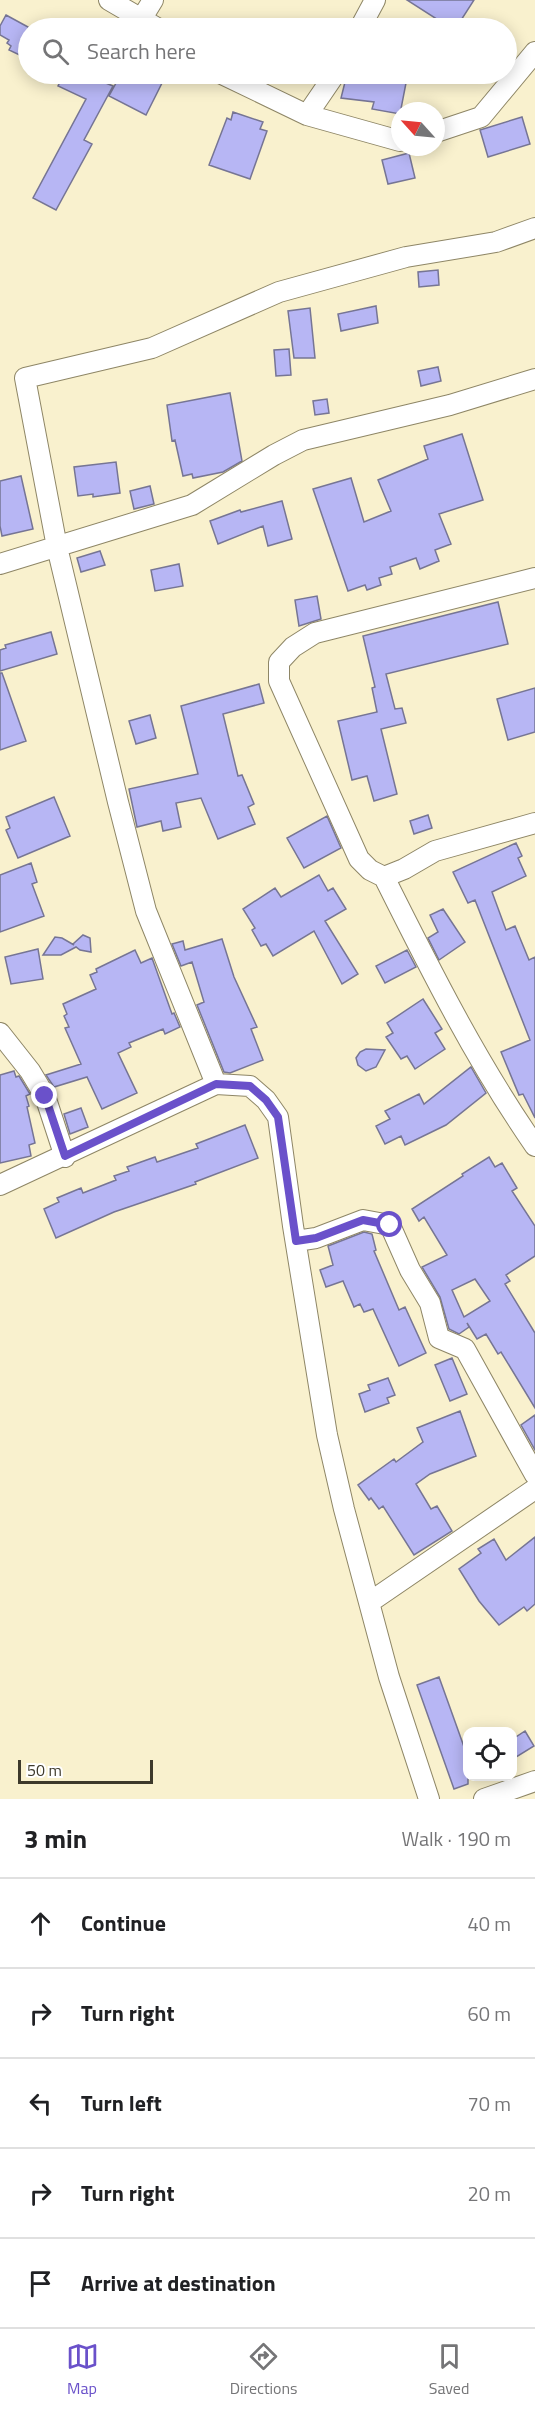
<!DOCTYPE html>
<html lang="en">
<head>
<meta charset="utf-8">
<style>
  :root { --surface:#fff; --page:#f2f2f2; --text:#202124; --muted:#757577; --line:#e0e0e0; --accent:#6a51ca }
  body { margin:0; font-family:"Titillium Web",sans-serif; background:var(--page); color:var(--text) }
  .controls { position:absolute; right:18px; bottom:18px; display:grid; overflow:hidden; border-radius:12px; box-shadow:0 3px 15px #0003 }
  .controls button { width:54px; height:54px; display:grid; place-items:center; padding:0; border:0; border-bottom:2px solid var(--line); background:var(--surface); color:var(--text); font:30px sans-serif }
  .compass { position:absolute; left:391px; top:102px; width:54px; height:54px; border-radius:50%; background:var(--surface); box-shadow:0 3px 15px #0003; rotate:297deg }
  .scale { position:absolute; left:18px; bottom:15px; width:135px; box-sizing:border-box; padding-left:6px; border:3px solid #3d392b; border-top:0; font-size:16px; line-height:21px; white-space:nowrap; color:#3d392b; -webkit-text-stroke:4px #fff; paint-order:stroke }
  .stop { position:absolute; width:18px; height:18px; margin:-14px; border:4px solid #6a51ca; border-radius:50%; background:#fff }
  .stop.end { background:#6a51ca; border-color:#fff; box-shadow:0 2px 6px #0008 }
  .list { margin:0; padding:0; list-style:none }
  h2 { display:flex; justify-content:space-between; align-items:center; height:78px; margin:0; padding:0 24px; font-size:26px }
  h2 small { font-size:20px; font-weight:400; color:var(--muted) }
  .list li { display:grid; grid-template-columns:39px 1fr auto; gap:18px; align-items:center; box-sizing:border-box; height:90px; padding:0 24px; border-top:2px solid var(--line) }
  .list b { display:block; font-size:22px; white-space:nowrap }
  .list em { font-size:20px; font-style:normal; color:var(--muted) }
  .icon { flex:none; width:33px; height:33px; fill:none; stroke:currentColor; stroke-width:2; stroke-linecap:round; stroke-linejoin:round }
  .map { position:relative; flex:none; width:535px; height:1799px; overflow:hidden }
  .search { position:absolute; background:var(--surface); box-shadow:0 3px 15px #0003; left:18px; right:18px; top:18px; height:66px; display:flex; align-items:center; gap:15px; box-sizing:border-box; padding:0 21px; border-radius:33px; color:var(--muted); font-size:22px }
  .sheet { height:528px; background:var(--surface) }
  nav { display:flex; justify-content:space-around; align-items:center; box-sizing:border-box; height:84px; border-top:2px solid var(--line); background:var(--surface); font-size:16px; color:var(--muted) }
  nav a { display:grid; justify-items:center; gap:3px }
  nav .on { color:var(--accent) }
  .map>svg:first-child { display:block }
  .building { fill:#b7b6f4; stroke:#767594; stroke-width:1.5; fill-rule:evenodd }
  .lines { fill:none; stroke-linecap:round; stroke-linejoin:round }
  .street-casing { stroke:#8e8666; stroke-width:22 }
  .street { stroke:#fff; stroke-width:20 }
  .route { stroke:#6a51ca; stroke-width:8 }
</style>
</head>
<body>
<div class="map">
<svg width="535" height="1799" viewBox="0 0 535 1799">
  <rect width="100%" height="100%" fill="#f9f1ce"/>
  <!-- building -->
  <path class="building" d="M407 0H474L456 28H440L443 23Z
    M6 15 28 27V59L9 50 11 46 7 43 9 40 0 35V26Z
    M64 74H84L113 86 84 140 92 144 56 210 33 198 86 99 58 86Z
    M121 74H149L163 81 146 115 109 96Z
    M347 74H372V76L406 83 400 114 372 109 374 102 341 98Z
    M233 112 263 122 260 129 267 131 250 179 209 165 227 118 231 120Z
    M522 117 530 144 488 157 480 130Z
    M409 153 415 178 388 184 382 160Z
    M438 270 439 285 419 287 418 272Z
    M376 306 378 323 341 331 338 314Z
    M310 308 315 358H294L288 311Z
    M289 349 291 375 276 376 274 350Z
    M438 367 441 381 421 386 418 371Z
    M230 393 242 461 223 472 193 478 192 474 183 476 175 440 172 441 167 405Z
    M327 399 329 413 315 415 313 401Z
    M462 434 483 500 439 514 451 544 435 550 439 561 420 569 416 558 390 567 392 574 379 578 381 585 367 590 365 585 348 591 313 489 351 478 364 522 391 511 378 480 428 459 424 446Z
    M116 462 120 493 93 497V494L78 496 74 467Z
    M21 476 33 529 2 536 0 526V481Z
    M150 486 154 504 134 509 130 491Z
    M282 501 292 539 268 546 263 526 218 544 210 521 240 510 241 512Z
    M100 551 105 565 81 572 77 558Z
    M179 564 183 586 155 591 151 570Z
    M317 596 321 619 299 626 295 600Z
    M498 602 508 644 386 674 395 709 402 708 406 723 381 729 397 794 374 801 367 776 352 780 338 721 377 712 372 688 375 687 363 636Z
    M51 632 57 654 0 671V650L6 648 5 645Z
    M0 673H2L26 741 0 750Z
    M259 684 264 703 223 714 238 776 242 775 254 804 248 807 255 824 218 839 201 798 176 803 181 827 163 831 161 821 137 827 129 789 198 774 181 706Z
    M535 688V732L508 740 497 699Z
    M150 715 156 738 136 744 129 721Z
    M54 797 70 836 18 858 6 830 10 828 6 817Z
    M428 815 432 828 414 834 410 821Z
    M327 816 341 848 304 868 287 838Z
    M516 843 522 856 518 858 526 876 492 892 506 930 515 926 529 960 535 957V1118L523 1094 519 1095 501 1052 530 1040 475 900 468 903 453 872Z
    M31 863 37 882 32 884 44 916 0 932V875Z
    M319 875 328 891 333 888 346 909 325 921 358 974 342 984 314 931 273 956 266 944 261 946 252 930 255 928 243 909 275 888 281 897Z
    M443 909 465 942 439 960 428 938 438 932 430 915Z
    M83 935 90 938 91 952 80 950 76 947 61 955H43L55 937 62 938 74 945 73 944Z
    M222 939 234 977 257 1027 251 1029 263 1060 230 1073 224 1072 197 1005 204 1002 192 962 181 966 172 944 183 941 185 950Z
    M38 949 43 979 11 984 5 957Z
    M135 950 141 963 152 958 172 1014 174 1013 180 1027 165 1034 163 1029 129 1043 131 1047 118 1053 137 1093 102 1109 87 1077 54 1087 46 1075 81 1064 65 1028 69 1027 64 1016 67 1014 63 1004 96 989 90 975 97 972 96 969Z
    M407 950 416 967 385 983 376 966Z
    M423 999 442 1029 435 1033 445 1049 415 1069 407 1056 401 1059 386 1037 393 1033 387 1023Z
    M366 1049 385 1050 376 1067 366 1071 358 1065 356 1058 360 1052Z
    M471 1067 486 1093 446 1125 405 1145 401 1136 385 1144 376 1126 390 1119 385 1111 419 1094 424 1104Z
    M14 1071 16 1077 19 1076 30 1094 26 1096 29 1106 27 1107 35 1143 29 1145 31 1156 0 1163V1075Z
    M81 1108 88 1127 70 1134 64 1114Z
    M245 1125 258 1158 195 1182 196 1184 114 1212 56 1238 44 1209 59 1202 57 1198 81 1188 83 1193 116 1180 114 1176 129 1171 127 1167 155 1157 157 1162 198 1148 196 1144Z
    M489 1157 495 1167 502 1163 517 1188 512 1191 535 1226V1256L506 1275 510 1281 505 1284 535 1333V1408L501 1352 498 1354 486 1334 477 1339 467 1323 469 1327 459 1334 449 1329 440 1297 422 1267 447 1255 424 1217 419 1221 412 1209 463 1176 462 1174ZM475 1279 490 1301 464 1317 452 1290Z
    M364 1232 372 1234 376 1250 374 1251 399 1310 405 1307 426 1353 399 1366 373 1309 364 1312 360 1304 354 1307 343 1281 326 1287 320 1270 333 1265 328 1246Z
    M452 1358 467 1394 450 1401 435 1365Z
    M388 1378 395 1395 387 1398 389 1403 365 1412 359 1394 370 1390 368 1385Z
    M460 1411 476 1456 430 1474 416 1484 431 1509 437 1506 452 1531 414 1555 383 1506 379 1509 371 1498 369 1500 358 1485 394 1459 396 1462 423 1442 417 1428Z
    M535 1415V1450L521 1425Z
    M535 1537V1604L527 1611 524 1607 499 1625 479 1601 459 1569 481 1553 478 1549 494 1539 506 1560Z
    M439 1677 468 1758V1784L454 1789 417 1685Z
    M525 1731 534 1746 513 1759V1739Z"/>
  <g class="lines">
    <defs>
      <path id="street" d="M109 0 157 28
        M142 18 153 0
        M360 28 375 0
        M222 74 307 115 400 141
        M307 115 335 74
        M436 132 481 117 535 52
        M0 564 192 505 274 455 303 440 450 405 535 379
        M535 578 315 633 293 647 279 662V681L359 859 370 870 384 877 404 869 435 851 535 823
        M384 877C430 969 476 1061 535 1146
        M0 1033 30 1071 45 1096 65 1157
        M216 1084 146 911 118 802 57 547 25 378 152 348 279 292 406 257 496 242 535 228
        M0 1185 216 1084 250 1086 266 1100 278 1117 293 1226 327 1435 344 1509 389 1677 429 1799
        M296 1241 316 1238 363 1220 390 1225 410 1270 430 1303 439 1338 465 1349 535 1475
        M370 1602 535 1489
        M484 1799 535 1781"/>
    </defs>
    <!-- street casing -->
    <use href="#street" class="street-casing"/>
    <!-- street -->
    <use href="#street" class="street"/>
  </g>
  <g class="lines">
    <!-- route -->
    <path class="route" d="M45 1096 65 1156 216 1084 250 1086 266 1100 278 1117 296 1241 316 1238 363 1220 390 1225"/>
  </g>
</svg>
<div class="controls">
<button><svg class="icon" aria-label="locate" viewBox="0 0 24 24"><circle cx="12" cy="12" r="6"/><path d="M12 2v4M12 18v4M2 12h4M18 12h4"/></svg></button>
</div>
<svg class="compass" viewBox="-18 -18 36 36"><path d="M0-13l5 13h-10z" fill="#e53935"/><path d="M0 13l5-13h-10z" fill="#757577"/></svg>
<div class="scale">50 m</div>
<div class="stop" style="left:390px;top:1225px"></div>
<div class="stop end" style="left:45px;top:1096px"></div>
<div class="search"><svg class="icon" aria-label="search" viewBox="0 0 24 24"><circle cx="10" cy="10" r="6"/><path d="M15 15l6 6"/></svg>Search here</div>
</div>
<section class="sheet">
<h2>3 min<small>Walk · 190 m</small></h2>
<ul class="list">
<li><svg class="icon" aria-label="ahead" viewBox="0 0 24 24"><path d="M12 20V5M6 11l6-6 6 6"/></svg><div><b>Continue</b></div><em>40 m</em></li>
<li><svg class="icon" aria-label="right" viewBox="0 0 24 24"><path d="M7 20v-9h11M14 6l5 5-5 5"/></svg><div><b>Turn right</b></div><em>60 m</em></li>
<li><svg class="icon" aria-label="left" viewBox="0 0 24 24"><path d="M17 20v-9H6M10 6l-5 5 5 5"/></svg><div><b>Turn left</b></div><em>70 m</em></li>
<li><svg class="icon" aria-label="right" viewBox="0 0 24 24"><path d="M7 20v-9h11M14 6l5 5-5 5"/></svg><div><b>Turn right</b></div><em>20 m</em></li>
<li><svg class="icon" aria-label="arrive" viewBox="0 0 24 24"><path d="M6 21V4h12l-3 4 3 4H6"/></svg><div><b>Arrive at destination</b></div></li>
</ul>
</section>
<nav>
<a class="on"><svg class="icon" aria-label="map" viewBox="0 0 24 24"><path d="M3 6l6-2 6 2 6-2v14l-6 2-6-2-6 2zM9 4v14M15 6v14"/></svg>Map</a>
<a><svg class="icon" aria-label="directions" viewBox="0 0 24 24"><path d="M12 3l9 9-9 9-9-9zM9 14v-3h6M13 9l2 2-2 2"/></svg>Directions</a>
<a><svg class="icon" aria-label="saved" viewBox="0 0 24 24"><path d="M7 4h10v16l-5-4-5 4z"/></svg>Saved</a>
</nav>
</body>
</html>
